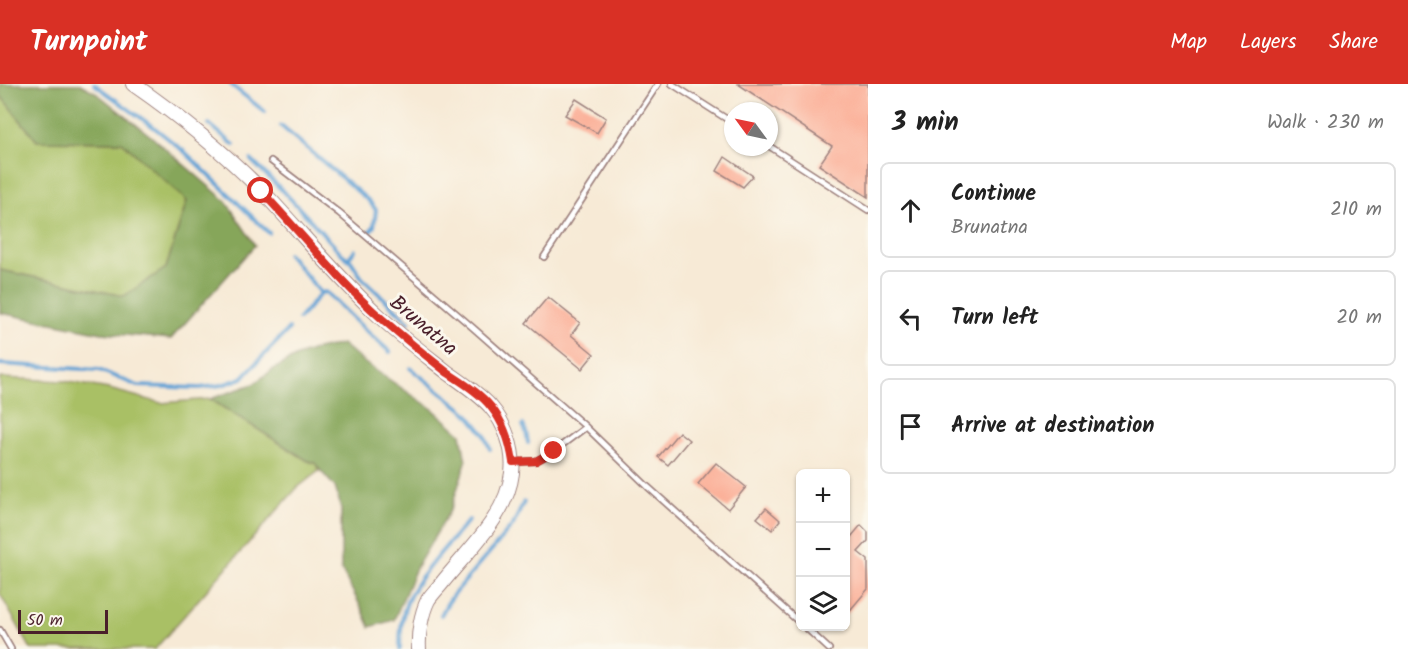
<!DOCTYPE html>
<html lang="en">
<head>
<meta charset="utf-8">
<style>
  :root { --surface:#fff; --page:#f6f6f6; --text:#222; --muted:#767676; --line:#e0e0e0; --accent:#d93025 }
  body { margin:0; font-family:Kalam,sans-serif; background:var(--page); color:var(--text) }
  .controls { position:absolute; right:18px; bottom:18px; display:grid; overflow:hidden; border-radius:9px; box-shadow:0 2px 4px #0004 }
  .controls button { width:54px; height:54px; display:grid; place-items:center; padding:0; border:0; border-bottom:2px solid var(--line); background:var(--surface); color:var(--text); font:30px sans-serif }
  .compass { position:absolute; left:724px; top:18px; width:54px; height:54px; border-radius:50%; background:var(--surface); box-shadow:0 2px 4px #0004; rotate:303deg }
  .scale { position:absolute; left:18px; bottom:15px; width:90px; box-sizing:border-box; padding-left:6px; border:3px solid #4a1f2b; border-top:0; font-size:16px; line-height:21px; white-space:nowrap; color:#4a1f2b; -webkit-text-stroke:4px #fbf7ec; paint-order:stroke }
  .stop { position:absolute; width:18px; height:18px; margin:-14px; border:4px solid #d93025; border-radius:50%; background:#fff }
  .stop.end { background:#d93025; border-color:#fff; box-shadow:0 2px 6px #0008 }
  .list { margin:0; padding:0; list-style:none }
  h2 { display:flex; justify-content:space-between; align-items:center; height:78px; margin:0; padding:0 24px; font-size:26px }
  h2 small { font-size:20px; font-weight:400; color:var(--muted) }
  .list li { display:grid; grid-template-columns:39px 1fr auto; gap:18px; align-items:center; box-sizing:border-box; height:96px; margin:0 12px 12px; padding:0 12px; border:2px solid var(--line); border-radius:9px }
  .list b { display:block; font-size:22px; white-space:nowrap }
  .list p { margin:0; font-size:20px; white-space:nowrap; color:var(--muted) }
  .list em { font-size:20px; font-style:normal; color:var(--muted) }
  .icon { flex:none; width:33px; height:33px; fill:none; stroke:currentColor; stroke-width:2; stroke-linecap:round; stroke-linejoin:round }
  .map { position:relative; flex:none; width:868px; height:565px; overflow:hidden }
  header { display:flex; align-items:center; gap:36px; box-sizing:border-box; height:84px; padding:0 30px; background:var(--accent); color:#fff }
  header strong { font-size:28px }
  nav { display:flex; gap:33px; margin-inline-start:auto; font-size:21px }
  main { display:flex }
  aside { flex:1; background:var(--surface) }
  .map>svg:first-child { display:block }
  .green { fill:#a9c065; stroke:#7a7048; stroke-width:1.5 }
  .forest { fill:#86a65a; stroke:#686242; stroke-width:1.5 }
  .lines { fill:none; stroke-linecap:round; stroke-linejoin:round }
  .stream { stroke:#62a2d5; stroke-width:4 }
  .building { fill:#fbaa92 }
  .lane-casing { stroke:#a08480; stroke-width:8 }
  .secondary-casing { stroke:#a08480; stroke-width:16 }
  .lane { stroke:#fff; stroke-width:4.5 }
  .secondary { stroke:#fff; stroke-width:14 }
  .route { stroke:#d93025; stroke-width:8 }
  .labels { text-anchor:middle; stroke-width:6; stroke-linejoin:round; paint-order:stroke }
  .street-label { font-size:21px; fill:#4a1f2b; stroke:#fbf7ec }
</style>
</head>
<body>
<header>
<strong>Turnpoint</strong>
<nav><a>Map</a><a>Layers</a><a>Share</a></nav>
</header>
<main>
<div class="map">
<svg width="868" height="565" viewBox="0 0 868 565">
  <rect width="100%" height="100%" fill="#fbf7ec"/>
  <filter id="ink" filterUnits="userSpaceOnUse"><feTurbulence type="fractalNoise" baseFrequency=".0167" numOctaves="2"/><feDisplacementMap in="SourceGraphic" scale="12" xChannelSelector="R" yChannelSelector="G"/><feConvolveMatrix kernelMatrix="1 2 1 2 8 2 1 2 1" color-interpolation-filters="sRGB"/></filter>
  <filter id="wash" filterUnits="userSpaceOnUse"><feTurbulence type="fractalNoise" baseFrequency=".008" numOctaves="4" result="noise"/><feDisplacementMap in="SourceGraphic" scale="24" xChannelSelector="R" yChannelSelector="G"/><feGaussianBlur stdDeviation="1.35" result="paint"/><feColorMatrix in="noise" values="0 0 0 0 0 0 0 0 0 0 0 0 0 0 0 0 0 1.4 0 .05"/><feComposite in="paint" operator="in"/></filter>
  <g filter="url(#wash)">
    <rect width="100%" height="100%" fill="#f7ead6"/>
    <!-- green -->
    <path class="green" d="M0 11 37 57 122 58 187 116 166 184 124 212 0 186Z
      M0 294 64 297 109 305 161 319 210 315 308 377 315 379 320 386 297 404 155 565H31L0 510Z"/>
    <!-- forest -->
    <path class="forest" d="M0 0H80L95 8 152 53 226 117 255 161 171 255 102 249 0 229V186L124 212 166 184 187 117 122 58 37 57 0 11Z
      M342 260 365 279 434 326 461 350 466 378 451 425 416 484 394 536 370 543 363 527 341 485V423L335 403 320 386 315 379 308 377 210 315 253 300 274 285 297 272 317 265Z"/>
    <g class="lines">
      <!-- stream -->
      <path class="stream" d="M94 0 155 44 186 69 269 149
        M230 0 265 28
        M209 40 234 61
        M281 42 369 117 376 126 374 142 369 149
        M251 76 285 109 342 170 351 177 362 194 409 238
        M288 170 321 209 326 208 363 244 390 268
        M348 175 355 166
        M299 235 321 209
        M0 280 99 286 138 302 200 304 222 301 242 294 289 245
        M410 284 467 329 484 350 490 365
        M523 341 526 348 528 359
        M441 531 447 520 454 510 513 441 524 418
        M400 565C400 549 401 533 407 518 418 491 450 459 469 436"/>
    </g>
    <g id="blocks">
      <!-- building -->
      <path class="building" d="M738 0H868V113L819 81 832 62Z
        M576 15 606 34 597 49 565 31Z
        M725 73 753 92 743 103 717 87Z
        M548 213 580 239 571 251 594 270 582 285 526 239Z
        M679 348 689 356 668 381 658 373Z
        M716 379 746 403 728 425 698 400Z
        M766 424 780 436 772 446 757 434Z
        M861 441 868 448V457L858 468 868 476V505L846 531V459Z"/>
    </g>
  </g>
  <g filter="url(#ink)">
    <use href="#blocks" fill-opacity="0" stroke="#a08480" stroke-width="1.5"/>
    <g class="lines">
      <defs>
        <path id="lane" d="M672 0 733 39
          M769 62 868 126
          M271 77 339 129 471 242 586 343 648 403 800 539
          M544 173 658 0
          M516 378 536 377 554 367 586 343
          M804 542 829 565
          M0 546 11 565"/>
        <path id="secondary" d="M133 0C179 32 223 67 262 107 301 148 336 192 377 230 399 251 423 269 447 288 461 298 478 309 490 322 505 339 515 366 512 389 507 432 468 466 442 499 438 504 432 510 428 516 421 530 418 550 419 565"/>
      </defs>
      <!-- lane casing -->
      <use href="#lane" class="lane-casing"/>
      <!-- secondary casing -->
      <use href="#secondary" class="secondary-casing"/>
      <!-- lane -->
      <use href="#lane" class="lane"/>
      <!-- secondary -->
      <use href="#secondary" class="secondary"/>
    </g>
  </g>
  <g class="lines" filter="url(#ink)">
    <!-- route -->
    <path class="route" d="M261 107C301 149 337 195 381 234 403 253 425 271 448 289 463 299 480 309 491 323 504 339 510 358 513 378L536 377 554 367"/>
  </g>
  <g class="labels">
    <!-- street labels -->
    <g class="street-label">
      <text transform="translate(424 241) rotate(40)" y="7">Brunatna</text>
    </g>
  </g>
</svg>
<div class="controls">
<button>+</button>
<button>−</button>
<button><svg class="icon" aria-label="layers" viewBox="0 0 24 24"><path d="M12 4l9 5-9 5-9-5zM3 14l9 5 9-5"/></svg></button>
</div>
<svg class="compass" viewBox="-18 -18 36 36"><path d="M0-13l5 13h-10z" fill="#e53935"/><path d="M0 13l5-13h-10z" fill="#767676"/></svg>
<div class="scale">50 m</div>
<div class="stop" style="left:261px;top:107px"></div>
<div class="stop end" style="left:554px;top:367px"></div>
</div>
<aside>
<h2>3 min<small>Walk · 230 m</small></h2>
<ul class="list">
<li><svg class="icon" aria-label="ahead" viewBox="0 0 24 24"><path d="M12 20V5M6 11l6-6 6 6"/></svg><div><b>Continue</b><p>Brunatna</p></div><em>210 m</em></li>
<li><svg class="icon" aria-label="left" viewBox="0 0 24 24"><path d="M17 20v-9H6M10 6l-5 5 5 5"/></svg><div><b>Turn left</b></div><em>20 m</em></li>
<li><svg class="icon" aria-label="arrive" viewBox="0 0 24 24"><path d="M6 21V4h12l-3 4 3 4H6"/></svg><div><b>Arrive at destination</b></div></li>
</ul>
</aside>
</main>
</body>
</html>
